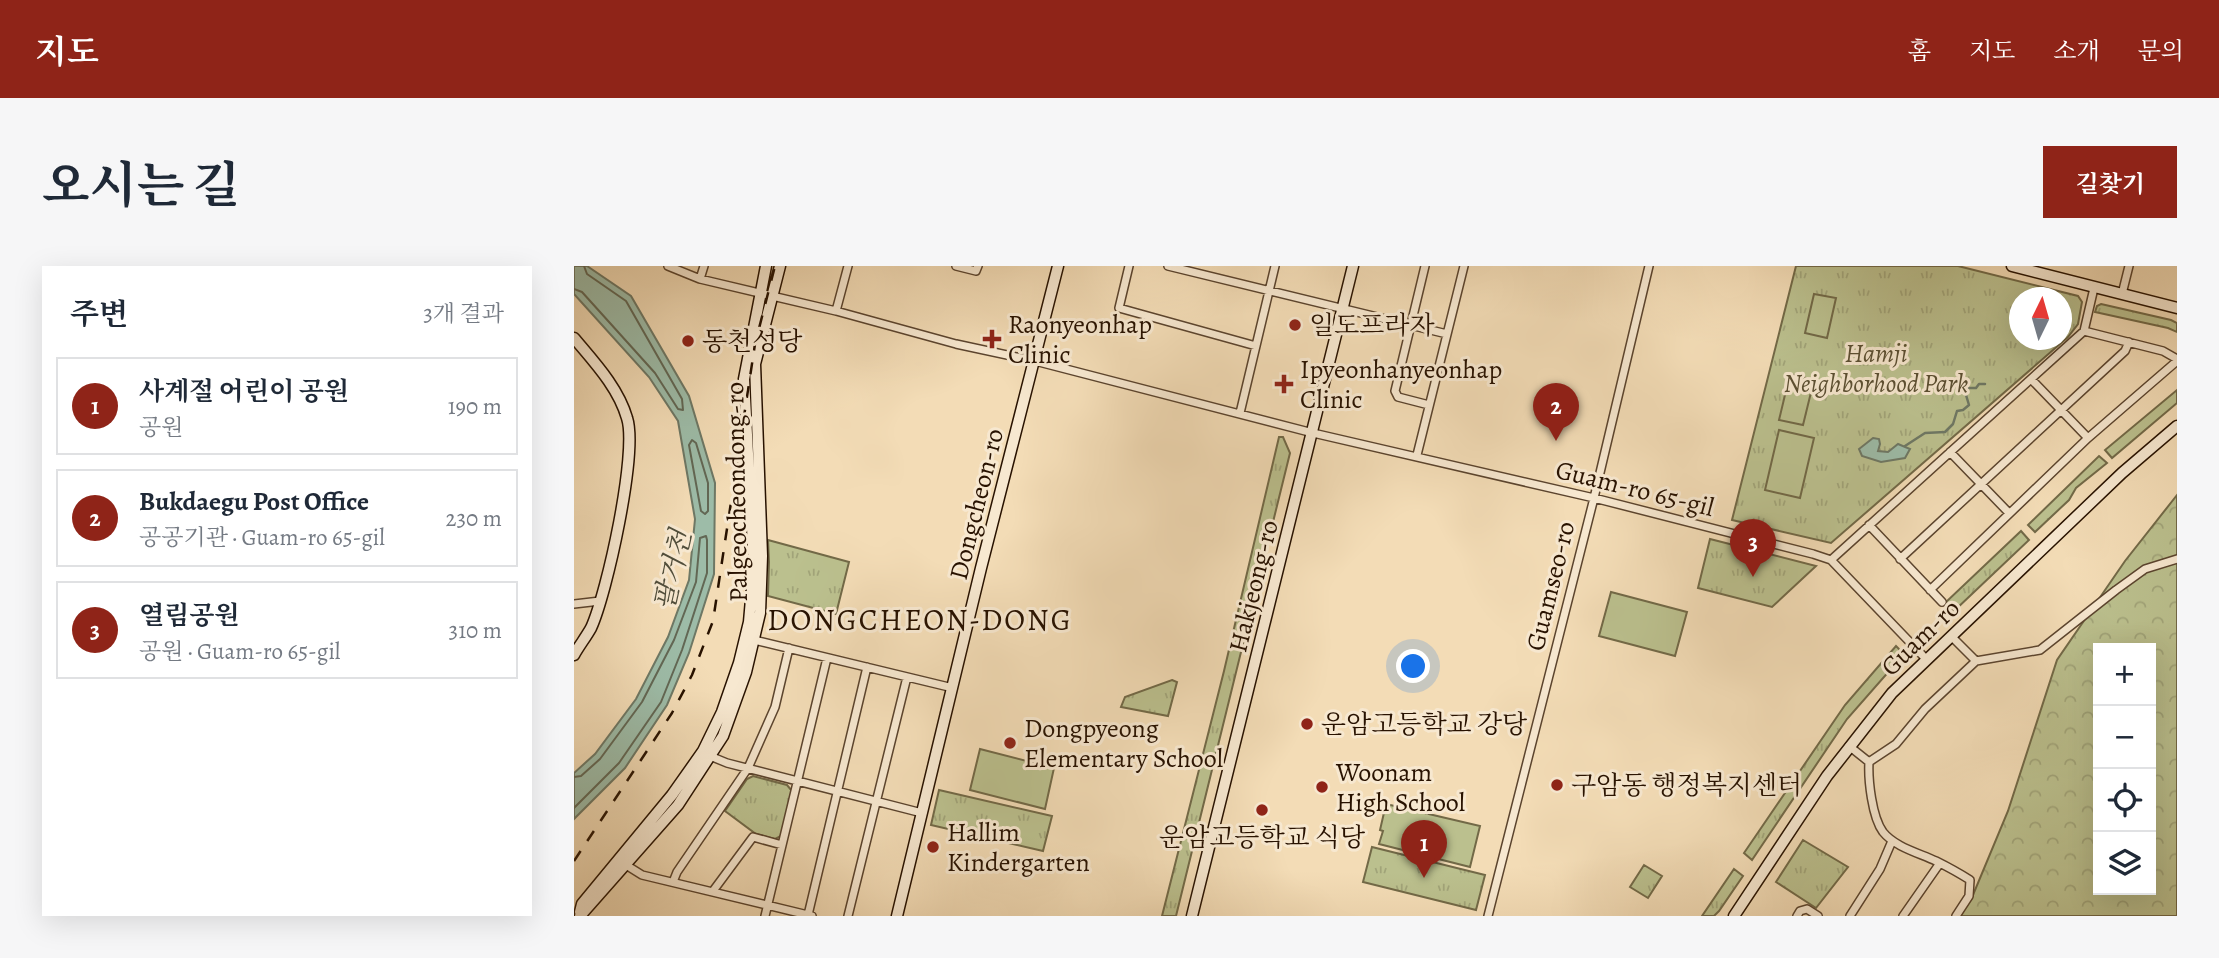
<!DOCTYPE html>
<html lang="ko">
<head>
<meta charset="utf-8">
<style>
  :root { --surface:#fff; --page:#f6f6f7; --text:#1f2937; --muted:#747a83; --line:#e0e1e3; --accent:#8f2418 }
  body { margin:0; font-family:Alegreya,"Noto Serif KR",serif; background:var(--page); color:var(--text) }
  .controls { position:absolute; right:21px; bottom:21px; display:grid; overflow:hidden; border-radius:0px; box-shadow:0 7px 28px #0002 }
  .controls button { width:63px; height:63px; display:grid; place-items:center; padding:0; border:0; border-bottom:2px solid var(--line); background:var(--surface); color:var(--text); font:35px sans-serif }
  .compass { position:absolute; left:1435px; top:21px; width:63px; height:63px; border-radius:50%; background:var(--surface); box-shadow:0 7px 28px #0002; rotate:5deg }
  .you { position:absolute; left:840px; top:401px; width:24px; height:24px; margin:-18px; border:5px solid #fff; border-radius:50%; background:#1a73e8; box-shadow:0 0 0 10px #1a73e833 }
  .badge { display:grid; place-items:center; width:46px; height:46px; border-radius:50%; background:var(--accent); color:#fff; font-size:23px; font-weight:700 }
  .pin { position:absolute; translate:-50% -58px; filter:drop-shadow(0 2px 4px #0008) }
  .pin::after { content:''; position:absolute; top:37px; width:24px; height:21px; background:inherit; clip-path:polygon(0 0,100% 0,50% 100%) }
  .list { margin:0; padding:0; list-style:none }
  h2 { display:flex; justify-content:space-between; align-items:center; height:91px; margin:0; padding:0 28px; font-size:30px }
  h2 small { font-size:23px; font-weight:400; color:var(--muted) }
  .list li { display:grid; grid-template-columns:46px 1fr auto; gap:21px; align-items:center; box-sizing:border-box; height:98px; margin:0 14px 14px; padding:0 14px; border:2px solid var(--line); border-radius:0px }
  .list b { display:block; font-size:26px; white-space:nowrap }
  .list p { margin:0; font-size:23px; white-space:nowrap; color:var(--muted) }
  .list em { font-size:23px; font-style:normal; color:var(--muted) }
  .icon { flex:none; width:38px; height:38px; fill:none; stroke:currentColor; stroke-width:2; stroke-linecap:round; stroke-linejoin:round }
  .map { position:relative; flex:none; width:1603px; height:650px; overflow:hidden; border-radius:0px }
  header { display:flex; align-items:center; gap:42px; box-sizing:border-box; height:98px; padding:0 35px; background:var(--accent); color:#fff }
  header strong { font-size:33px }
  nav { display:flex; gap:38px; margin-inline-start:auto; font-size:24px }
  .intro { display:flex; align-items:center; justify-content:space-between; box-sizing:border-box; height:168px; padding:0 42px }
  h1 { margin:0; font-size:49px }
  .button { padding:18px 32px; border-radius:0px; background:var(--accent); color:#fff; font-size:24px; font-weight:700 }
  main { display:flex; gap:42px; padding:0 42px }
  aside { flex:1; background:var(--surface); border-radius:0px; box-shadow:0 7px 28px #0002 }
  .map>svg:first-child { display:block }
  .grass { fill:url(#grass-tufts); stroke:#726947; stroke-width:2; fill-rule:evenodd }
  .forest { fill:url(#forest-crowns); stroke:#726947; stroke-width:2; fill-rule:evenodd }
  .pitch { fill:#bbc08e; stroke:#726947; stroke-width:2 }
  .water { fill:#9dbca8; stroke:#6e7865; stroke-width:2 }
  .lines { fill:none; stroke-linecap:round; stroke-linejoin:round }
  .shore { stroke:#626754; stroke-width:2 }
  .stream { stroke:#6e7865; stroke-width:2.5 }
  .street-casing { stroke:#5b442e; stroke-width:10 }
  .secondary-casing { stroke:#281200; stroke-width:13 }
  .street { stroke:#f7e8d0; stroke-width:7 }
  .secondary { stroke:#f7e8d0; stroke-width:10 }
  .rail { stroke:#281200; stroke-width:2.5; stroke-dasharray:12 12; stroke-linecap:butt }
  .poi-dot { fill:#8f2418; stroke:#f7e8d0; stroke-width:2.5 }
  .labels { text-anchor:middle; stroke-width:6; stroke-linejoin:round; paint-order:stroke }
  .poi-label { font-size:26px; fill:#281200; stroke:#f7e8d0; text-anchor:start }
  .park-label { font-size:26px; font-style:italic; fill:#5b4f32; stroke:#f7e8d0 }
  .street-label { font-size:26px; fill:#281200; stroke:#f7e8d0 }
  .water-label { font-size:28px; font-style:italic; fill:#514e3b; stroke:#f7e8d0 }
  .quarter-label { font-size:30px; letter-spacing:2px; fill:#281200; stroke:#f7e8d0 }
</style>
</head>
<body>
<header>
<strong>지도</strong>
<nav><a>홈</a><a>지도</a><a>소개</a><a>문의</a></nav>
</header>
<div class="intro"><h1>오시는 길</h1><a class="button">길찾기</a></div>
<main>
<aside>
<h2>주변<small>3개 결과</small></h2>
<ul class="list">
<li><span class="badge">1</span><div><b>사계절 어린이 공원</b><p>공원</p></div><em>190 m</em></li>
<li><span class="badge">2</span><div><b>Bukdaegu Post Office</b><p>공공기관 · Guam-ro 65-gil</p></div><em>230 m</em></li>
<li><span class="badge">3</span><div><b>열림공원</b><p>공원 · Guam-ro 65-gil</p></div><em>310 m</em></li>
</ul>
</aside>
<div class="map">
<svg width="1603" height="650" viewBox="0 0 1603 650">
  <defs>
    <pattern id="grass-tufts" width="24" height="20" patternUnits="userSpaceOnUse" patternTransform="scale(1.75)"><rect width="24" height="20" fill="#bbc08e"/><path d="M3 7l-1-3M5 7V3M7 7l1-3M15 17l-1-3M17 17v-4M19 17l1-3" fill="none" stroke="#a1a479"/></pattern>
    <pattern id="forest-crowns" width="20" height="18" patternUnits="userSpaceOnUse" patternTransform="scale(1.75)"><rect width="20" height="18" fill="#bbc08e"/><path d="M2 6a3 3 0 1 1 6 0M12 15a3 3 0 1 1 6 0" fill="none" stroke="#a1a479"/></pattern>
  </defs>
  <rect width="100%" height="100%" fill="#f3dcb6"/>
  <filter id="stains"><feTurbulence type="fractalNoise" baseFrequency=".00286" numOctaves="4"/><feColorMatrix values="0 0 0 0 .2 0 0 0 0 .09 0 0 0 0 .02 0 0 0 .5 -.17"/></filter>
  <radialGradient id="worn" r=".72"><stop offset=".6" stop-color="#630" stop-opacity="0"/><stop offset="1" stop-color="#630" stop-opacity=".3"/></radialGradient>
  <!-- grass -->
  <path class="grass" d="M1222 0H1384L1504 30 1508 36 1504 58 1494 71 1257 277 1158 254ZM1446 32H1488V74H1446Z
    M1527 38 1597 54 1603 57V66L1594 62 1521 46 1523 40Z
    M1603 124V137L1538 192 1531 184Z
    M705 171H709L716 187 602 650H588L650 405Z
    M1525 190 1533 197 1502 222 1495 234 1461 266 1454 259Z
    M1447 265 1455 274 1380 345 1372 336Z
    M1136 273 1242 300 1198 341 1124 322Z
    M194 274 275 296 262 348 194 330 195 296Z
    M1322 380 1326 384 1324 395 1273 453 1178 594 1170 587 1271 439Z
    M598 414 603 416 594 450 547 441 551 431Z
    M179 510 213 519 218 525 207 570 201 573 182 568 151 545 173 513Z
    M365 524 478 550 469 585 357 559Z
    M1229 574 1274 601 1242 642 1202 616Z
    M798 581 911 609 902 644 789 616Z
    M1070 599 1088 610 1074 632 1056 621Z
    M1160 603 1169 610 1145 645 1140 650H1128Z"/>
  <!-- forest -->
  <path class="forest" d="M1603 229V650H1385L1399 629 1434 545 1483 394 1551 295ZM1524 382H1577V624H1524Z"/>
  <!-- pitch -->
  <path class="pitch" d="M1240 28 1262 32 1253 72 1231 67Z
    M1216 108 1240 114 1229 159 1205 154Z
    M1205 164 1240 172 1226 232 1191 224Z
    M1037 326 1113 346 1101 390 1025 370Z
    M406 483 480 502 471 543 396 524Z
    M812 538 906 560 896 601 805 578 809 565 806 564Z"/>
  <!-- water -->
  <path class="water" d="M0 0H13L57 30 115 130 141 217 140 308 115 387 93 439 51 502 0 553V507L21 488 62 433 94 371 115 314 121 253 104 155 75 111 0 28Z
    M1299 172 1305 173 1306 178 1304 185 1314 186 1324 178 1336 183 1331 192 1307 196 1288 190 1285 183Z"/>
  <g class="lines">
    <!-- shore -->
    <path class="shore" d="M0 23 8 26 81 107 104 143 109 144 108 133 52 35 13 8 10 0
      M118 174 122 177 134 217V245L131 248 127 245 115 179Z
      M0 511 7 510 26 493 68 436 100 374 122 316 126 272 132 270 133 274V307L108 384 87 436 45 497 0 542"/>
    <!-- stream -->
    <path class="stream" d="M1331 180 1351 167 1371 166 1379 158 1383 145 1389 144 1395 139 1392 129 1393 122H1402L1405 118H1411"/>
    <defs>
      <path id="street" d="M94 0 126 13 262 45 382 78 461 95 739 167 1020 232 1239 288 1257 294 1352 393
        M382 0 402 5 404 0
        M555 0 545 42 682 80
        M594 0 873 68
        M851 0 821 125 824 131 855 139
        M126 13 130 0
        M1548 28 1555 0
        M262 45 274 0
        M1510 65 1589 85 1603 93
        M1457 113 1514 172
        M666 147 701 0
        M1376 186 1435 247
        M843 189 890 0
        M1295 259 1368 336
        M1326 293 1551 85 1555 76
        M1257 294 1510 65 1520 22
        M1356 324 1514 172 1603 95
        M0 338 26 335
        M180 374 379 422
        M1402 395 1466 384 1542 324 1571 303 1603 293
        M1275 480 1295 496
        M136 490 153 497 348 547
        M1295 496C1294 514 1298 551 1309 566 1321 581 1345 587 1362 595 1374 601 1385 607 1396 614L1395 630 1382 650
        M1295 496 1322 478 1351 443 1402 395 1377 370
        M52 599 68 609 238 650
        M99 616 103 606 174 502 201 441 215 382
        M139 625 179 571 208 579
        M234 649 293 401
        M191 650 253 392
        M274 650 333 411
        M914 650 1020 232 1075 0
        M1223 650 1226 645 1233 643 1244 650
        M1276 650 1306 603 1318 575
        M1329 650 1366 597"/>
      <path id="secondary" d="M1438 0 1603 42
        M0 72C20 96 44 121 53 152 64 186 33 327 17 362 12 371 5 380 0 389
        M6 646 8 638 98 529 129 485 148 446 165 397 175 356 180 299 170 113 192 0
        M6 650 104 539 149 470 172 406 186 347 188 290 181 98 206 0
        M323 650 407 302 484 0
        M618 650 779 0
        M1160 650 1253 510 1318 427 1548 207 1603 160"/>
    </defs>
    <!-- street casing -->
    <use href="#street" class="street-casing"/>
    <!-- secondary casing -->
    <use href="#secondary" class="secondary-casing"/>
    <!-- street -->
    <use href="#street" class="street"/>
    <!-- secondary -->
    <use href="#secondary" class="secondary"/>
    <!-- rail -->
    <path class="rail" d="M0 595 98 447 118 409 139 355 181 78 201 0"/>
  </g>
  <!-- markers -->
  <g class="poi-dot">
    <circle cx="721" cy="59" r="7"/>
    <path d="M414.5 62.5h7v7h7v7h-7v7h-7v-7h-7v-7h7z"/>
    <circle cx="114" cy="75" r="7"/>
    <path d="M706.5 107.5h7v7h7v7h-7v7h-7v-7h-7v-7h7z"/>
    <circle cx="733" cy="458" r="7"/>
    <circle cx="436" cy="477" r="7"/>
    <circle cx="983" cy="519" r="7"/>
    <circle cx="748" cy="521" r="7"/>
    <circle cx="688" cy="544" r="7"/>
    <circle cx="359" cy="581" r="7"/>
  </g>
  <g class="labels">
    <!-- poi labels -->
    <g class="poi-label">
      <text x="434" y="67">Raonyeonhap<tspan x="434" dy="30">Clinic</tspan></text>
      <text x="735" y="68">일도프라자</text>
      <text x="128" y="84">동천성당</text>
      <text x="726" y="112">Ipyeonhanyeonhap<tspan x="726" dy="30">Clinic</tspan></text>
      <text x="747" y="467">운암고등학교 강당</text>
      <text x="450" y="471">Dongpyeong<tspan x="450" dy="30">Elementary School</tspan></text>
      <text x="762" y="515">Woonam<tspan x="762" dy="30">High School</tspan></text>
      <text x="997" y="528">구암동 행정복지센터</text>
      <text x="373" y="575">Hallim<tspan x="373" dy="30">Kindergarten</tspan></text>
      <text x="688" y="580" text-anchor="middle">운암고등학교 식당</text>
    </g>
    <!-- park labels -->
    <g class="park-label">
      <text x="1302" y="96">Hamji<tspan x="1302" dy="30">Neighborhood Park</tspan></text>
    </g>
    <!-- street labels -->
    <g class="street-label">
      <text transform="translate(1061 222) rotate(14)" y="9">Guam-ro 65-gil</text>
      <text transform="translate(162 226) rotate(-91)" y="9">Palgeocheondong-ro</text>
      <text transform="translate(402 238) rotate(-76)" y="9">Dongcheon-ro</text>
      <text transform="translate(679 320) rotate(-76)" y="9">Hakjeong-ro</text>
      <text transform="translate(976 320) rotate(-76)" y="9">Guamseo-ro</text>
      <text transform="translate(1346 371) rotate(-44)" y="9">Guam-ro</text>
    </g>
    <!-- water labels -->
    <g class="water-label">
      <text transform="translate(98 304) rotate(-77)" y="10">팔거천</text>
    </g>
    <!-- quarter labels -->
    <g class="quarter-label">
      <text x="346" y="364">DONGCHEON-DONG</text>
    </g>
  </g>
  <rect width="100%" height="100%" filter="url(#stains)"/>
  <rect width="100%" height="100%" fill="url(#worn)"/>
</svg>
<div class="controls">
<button>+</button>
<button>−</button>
<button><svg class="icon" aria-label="locate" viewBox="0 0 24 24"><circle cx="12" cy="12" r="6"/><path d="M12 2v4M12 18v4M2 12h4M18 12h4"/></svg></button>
<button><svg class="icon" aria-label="layers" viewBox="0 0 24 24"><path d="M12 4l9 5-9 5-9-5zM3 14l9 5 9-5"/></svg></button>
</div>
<svg class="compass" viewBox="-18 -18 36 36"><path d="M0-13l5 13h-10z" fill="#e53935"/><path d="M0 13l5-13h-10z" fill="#747a83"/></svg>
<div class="you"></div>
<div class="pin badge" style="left:850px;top:612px">1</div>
<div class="pin badge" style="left:982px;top:175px">2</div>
<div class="pin badge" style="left:1179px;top:311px">3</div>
</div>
</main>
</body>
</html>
